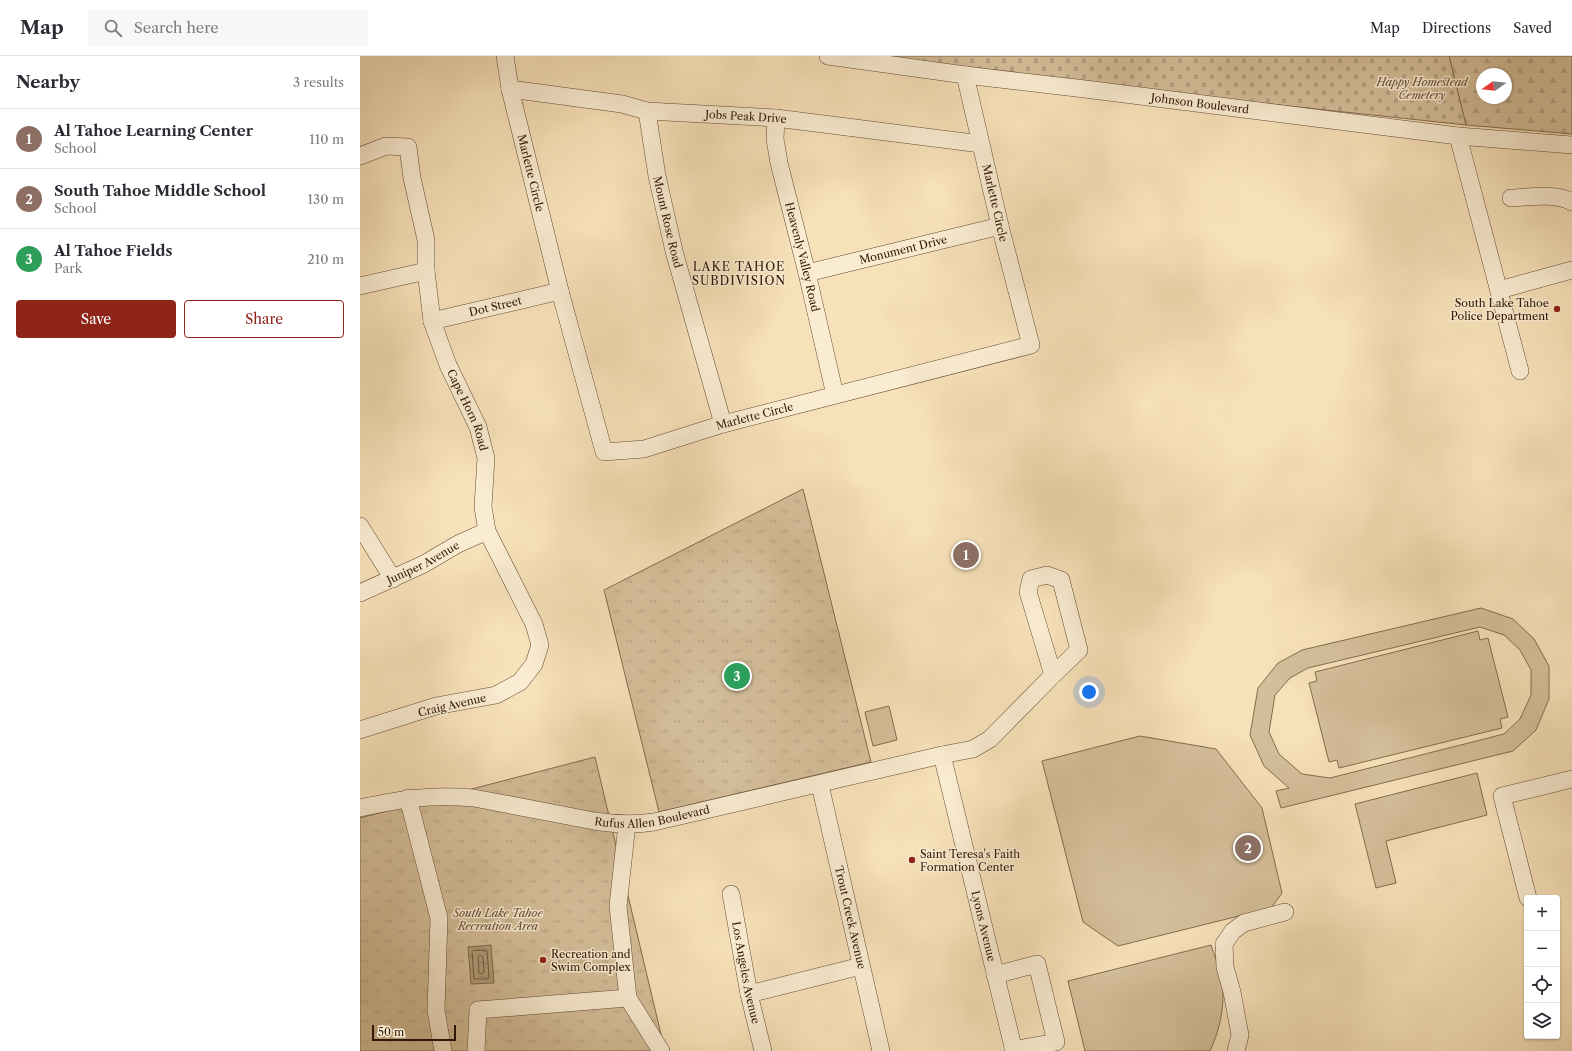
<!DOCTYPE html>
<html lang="en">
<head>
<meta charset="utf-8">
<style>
  :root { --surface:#fff; --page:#f7f7f7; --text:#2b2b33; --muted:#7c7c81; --line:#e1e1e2; --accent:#8f2418 }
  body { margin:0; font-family:"Libre Caslon Text",serif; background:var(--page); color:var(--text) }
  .controls { position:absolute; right:12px; bottom:12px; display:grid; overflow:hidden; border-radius:4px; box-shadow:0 1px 3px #0004 }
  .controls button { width:36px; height:36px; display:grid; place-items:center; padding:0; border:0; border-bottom:1px solid var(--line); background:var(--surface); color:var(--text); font:20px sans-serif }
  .compass { position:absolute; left:1116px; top:12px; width:36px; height:36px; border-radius:50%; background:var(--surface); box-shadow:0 1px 3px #0004; rotate:256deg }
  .scale { position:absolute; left:12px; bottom:10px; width:84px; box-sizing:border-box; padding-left:4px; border:2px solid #301806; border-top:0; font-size:11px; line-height:14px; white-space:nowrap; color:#301806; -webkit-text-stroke:3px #faecd2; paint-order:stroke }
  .you { position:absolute; left:729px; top:636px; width:14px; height:14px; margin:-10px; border:3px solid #fff; border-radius:50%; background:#1a73e8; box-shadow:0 0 0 6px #1a73e833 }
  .badge { display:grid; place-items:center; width:26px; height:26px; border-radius:50%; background:var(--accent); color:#fff; font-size:13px; font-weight:700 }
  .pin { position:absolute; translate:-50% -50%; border:2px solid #fff; box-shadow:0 1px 4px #0006 }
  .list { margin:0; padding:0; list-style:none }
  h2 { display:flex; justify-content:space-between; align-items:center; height:52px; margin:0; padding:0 16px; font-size:17px }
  h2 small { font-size:13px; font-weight:400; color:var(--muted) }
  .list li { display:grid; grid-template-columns:26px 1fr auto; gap:12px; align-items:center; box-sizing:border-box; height:60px; padding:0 16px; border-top:1px solid var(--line) }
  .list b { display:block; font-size:15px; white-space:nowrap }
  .list p { margin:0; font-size:13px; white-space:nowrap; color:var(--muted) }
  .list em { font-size:13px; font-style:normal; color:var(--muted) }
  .actions { display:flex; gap:8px; padding:12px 16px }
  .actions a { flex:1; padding:9px 0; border:1px solid var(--accent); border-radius:4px; text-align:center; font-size:14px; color:var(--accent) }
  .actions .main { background:var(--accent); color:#fff }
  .icon { flex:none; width:22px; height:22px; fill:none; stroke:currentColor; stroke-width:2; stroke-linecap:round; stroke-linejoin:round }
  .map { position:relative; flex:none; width:1212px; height:995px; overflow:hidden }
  header { display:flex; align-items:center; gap:24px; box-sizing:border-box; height:56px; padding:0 20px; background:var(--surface); border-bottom:1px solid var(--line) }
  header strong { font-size:19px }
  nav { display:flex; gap:22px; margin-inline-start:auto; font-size:14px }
  .search { width:280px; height:36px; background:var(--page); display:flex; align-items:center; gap:10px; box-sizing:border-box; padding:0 14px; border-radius:4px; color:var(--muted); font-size:15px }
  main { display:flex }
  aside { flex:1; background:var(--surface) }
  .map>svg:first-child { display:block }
  .grass { fill:#d5bf9b; stroke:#826c50; fill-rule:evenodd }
  .forest { fill:url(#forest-firs); stroke:#826c50; fill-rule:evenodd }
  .cemetery { fill:url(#cemetery-stones); stroke:#826c50 }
  .park { fill:url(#park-tufts); stroke:#826c50 }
  .water { fill:url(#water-ripples); stroke:#7f684d }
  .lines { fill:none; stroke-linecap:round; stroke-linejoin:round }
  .shore { stroke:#725a41; stroke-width:1 }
  .minor-casing { stroke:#624a33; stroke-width:18 }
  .minor { stroke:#faecd2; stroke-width:17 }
  .poi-dot { fill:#8f2418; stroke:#faecd2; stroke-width:1.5 }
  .labels { text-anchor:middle; stroke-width:3; stroke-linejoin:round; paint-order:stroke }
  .park-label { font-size:11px; font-style:italic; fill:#624a33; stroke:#faecd2 }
  .street-label { font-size:11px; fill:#301806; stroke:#faecd2 }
  .poi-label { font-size:11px; fill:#301806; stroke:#faecd2; text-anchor:start }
  .neighbourhood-label { font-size:12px; letter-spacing:1px; fill:#301806; stroke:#faecd2 }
</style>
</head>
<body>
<header>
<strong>Map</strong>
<div class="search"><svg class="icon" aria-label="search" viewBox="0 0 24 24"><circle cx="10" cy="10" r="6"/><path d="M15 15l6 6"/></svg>Search here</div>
<nav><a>Map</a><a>Directions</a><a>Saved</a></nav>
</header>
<main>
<aside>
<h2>Nearby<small>3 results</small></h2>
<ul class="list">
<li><span class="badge" style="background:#8d6e63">1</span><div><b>Al Tahoe Learning Center</b><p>School</p></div><em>110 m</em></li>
<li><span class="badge" style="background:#8d6e63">2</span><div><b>South Tahoe Middle School</b><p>School</p></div><em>130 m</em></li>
<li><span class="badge" style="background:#2e9e5b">3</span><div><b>Al Tahoe Fields</b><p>Park</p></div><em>210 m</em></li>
</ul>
<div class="actions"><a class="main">Save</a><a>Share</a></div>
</aside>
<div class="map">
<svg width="1212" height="995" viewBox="0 0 1212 995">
  <defs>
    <pattern id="forest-firs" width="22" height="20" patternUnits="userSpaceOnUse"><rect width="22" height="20" fill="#d5bf9b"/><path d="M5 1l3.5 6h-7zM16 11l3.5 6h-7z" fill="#b7a384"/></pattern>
    <pattern id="cemetery-stones" width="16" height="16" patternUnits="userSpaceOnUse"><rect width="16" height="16" fill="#d5bf9b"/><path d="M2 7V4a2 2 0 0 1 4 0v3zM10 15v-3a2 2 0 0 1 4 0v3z" fill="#b7a384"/></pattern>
    <pattern id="park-tufts" width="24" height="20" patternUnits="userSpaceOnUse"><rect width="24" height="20" fill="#d5bf9b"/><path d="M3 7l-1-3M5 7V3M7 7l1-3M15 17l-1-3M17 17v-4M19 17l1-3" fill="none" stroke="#b7a384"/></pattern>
    <pattern id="water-ripples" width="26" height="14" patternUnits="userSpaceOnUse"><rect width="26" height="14" fill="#b39d7c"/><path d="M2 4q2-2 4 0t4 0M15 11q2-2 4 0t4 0" fill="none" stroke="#927f64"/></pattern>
  </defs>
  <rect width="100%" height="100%" fill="#f7e1b9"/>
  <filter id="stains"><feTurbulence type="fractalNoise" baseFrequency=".005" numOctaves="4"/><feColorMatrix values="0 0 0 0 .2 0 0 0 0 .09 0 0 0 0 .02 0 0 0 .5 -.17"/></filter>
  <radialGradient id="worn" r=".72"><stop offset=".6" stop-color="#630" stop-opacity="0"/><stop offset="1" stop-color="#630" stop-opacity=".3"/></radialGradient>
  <!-- grass -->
  <path class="grass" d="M1121 552 1153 563 1174 583 1189 610V643L1176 674 1153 695 921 752 916 735 929 732 904 710 890 679 898 632 918 607 942 594ZM1120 571 1144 579 1160 594 1171 614V639L1160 663 1144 678 970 722 942 718 919 698 909 676 915 639 930 622 948 612Z
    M1118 575 1120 584 1128 582 1148 661 1140 663 1142 672 979 712 977 704 969 706 949 627 957 625 955 616Z
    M529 650 537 684 513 690 505 656Z
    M780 680 856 693 902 752 922 837 911 852 758 890 723 866 682 705Z
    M1117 717 1127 759 1026 785 1036 827 1016 832 995 748Z
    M851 889C854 899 859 909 861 919 866 945 861 971 850 995H725L708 925Z"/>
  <!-- forest -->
  <path class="forest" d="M1089 0H1212V78L1106 69ZM1122 18H1146V42H1122Z"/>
  <!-- cemetery -->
  <path class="cemetery" d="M512 0H1089L1106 69 657 21Z"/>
  <!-- park -->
  <path class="park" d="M443 433 511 706 299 756 244 534Z
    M235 701 305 995H0V762Z"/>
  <!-- water -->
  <path class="water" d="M131 889 134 927 111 928 108 891Z"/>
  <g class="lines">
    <!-- shore -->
    <path class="shore" d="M114 894 127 895 129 921 128 923H114L112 896Z
      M120 899 123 901 124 916 122 918 119 917 118 901Z"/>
    <defs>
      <g id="minor">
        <path id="s1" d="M145 0 150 33 200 235 244 396 284 393 363 368 671 289 640 170 605 19"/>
        <path id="s2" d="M468 0 605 19 725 33 1098 80 1212 89"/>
        <path id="s3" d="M150 33 262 48 287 55 416 62 621 88"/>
        <path id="s4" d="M287 55 297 120 314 195 363 368"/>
        <path id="s5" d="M416 62 415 83 419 107 447 217 475 339"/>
        <path d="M1098 80 1160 315"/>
        <path id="s6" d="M0 100 26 90 48 91 52 122 66 184V215L72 265 88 309 118 371 126 402 123 451 127 475 174 568 180 589 174 608 160 626 136 639 76 650 0 674"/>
        <path d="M1151 142C1169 141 1196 137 1212 146"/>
        <path id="s7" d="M447 217 640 170"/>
        <path d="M0 230 66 215"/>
        <path d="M1139 234 1212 214"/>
        <path id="s8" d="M72 265 200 235"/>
        <path d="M0 470 33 523"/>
        <path id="s9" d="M0 537 64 508 98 488 127 475"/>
        <path id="s10" d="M582 699 654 995"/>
        <path id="s11" d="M460 729 521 995"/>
        <path d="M48 742 79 862 76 954 83 995"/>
        <path id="s12" d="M0 752C42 743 71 738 114 742L234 765C254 768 274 769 294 766L582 699 613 693 630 683 693 619 719 594 701 524 687 519 671 523 668 536 693 619"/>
        <path id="s13" d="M371 838 389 938 403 995"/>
        <path d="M1168 842 1142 740 1212 723"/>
        <path d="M635 919 677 908 696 986 653 994"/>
        <path d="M389 938 501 910"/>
        <path d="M268 942 301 995"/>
        <path d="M116 995 118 954 268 942 258 850 267 768"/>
        <path d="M876 995 880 979 872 936 865 911 864 888 873 875 884 867 925 856"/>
      </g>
    </defs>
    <!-- minor casing -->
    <use href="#minor" class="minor-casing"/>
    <!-- minor -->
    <use href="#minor" class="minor"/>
  </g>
  <!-- markers -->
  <g class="poi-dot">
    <circle cx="1197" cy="253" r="4"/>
    <circle cx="552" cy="804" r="4"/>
    <circle cx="183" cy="904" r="4"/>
  </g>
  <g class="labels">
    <!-- park labels -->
    <g class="park-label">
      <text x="1062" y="30">Happy Homestead<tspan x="1062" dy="13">Cemetery</tspan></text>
      <text x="138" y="861">South Lake Tahoe<tspan x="138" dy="13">Recreation Area</tspan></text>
    </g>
    <!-- street labels -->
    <g class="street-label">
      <text dy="4" stroke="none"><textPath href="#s2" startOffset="375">Johnson Boulevard</textPath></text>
      <text dy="4" stroke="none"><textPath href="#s3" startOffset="238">Jobs Peak Drive</textPath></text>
      <text dy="4" stroke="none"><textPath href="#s1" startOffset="120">Marlette Circle</textPath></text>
      <text transform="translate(635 147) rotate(77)" y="4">Marlette Circle</text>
      <text dy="4" stroke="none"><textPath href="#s4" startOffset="113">Mount Rose Road</textPath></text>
      <text dy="4" stroke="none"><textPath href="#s7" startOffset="99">Monument Drive</textPath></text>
      <text dy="4" stroke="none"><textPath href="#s5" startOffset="142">Heavenly Valley Road</textPath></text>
      <text dy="4" stroke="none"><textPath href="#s8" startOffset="65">Dot Street</textPath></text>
      <text dy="4" stroke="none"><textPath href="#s6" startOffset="322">Cape Horn Road</textPath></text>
      <text dy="4" stroke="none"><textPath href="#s1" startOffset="564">Marlette Circle</textPath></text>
      <text dy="4" stroke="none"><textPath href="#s9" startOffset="70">Juniper Avenue</textPath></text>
      <text transform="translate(92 649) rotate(-13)" y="4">Craig Avenue</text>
      <text dy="4" stroke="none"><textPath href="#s12" startOffset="296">Rufus Allen Boulevard</textPath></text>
      <text dy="4" stroke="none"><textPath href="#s11" startOffset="136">Trout Creek Avenue</textPath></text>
      <text dy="4" stroke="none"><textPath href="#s10" startOffset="176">Lyons Avenue</textPath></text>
      <text dy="4" stroke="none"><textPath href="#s13" startOffset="80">Los Angeles Avenue</textPath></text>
    </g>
    <!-- poi labels -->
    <g class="poi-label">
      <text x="1189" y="251" text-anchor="end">South Lake Tahoe<tspan x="1189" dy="13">Police Department</tspan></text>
      <text x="560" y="802">Saint Teresa's Faith<tspan x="560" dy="13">Formation Center</tspan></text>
      <text x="191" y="902">Recreation and<tspan x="191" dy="13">Swim Complex</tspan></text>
    </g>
    <!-- neighbourhood labels -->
    <g class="neighbourhood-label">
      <text x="379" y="215">LAKE TAHOE<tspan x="379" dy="14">SUBDIVISION</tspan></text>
    </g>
  </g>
  <rect width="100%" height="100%" filter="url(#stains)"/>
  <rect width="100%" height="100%" fill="url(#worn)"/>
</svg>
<div class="controls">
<button>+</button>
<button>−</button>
<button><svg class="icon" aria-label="locate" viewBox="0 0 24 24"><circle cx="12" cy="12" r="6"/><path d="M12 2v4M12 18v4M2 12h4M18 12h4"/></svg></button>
<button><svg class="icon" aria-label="layers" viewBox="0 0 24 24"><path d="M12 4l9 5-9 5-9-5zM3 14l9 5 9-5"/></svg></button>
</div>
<svg class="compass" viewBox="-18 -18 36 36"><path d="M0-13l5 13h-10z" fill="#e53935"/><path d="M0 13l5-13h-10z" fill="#7c7c81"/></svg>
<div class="scale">50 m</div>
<div class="you"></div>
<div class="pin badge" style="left:606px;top:499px;background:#8d6e63">1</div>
<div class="pin badge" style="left:888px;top:792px;background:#8d6e63">2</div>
<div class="pin badge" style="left:377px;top:620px;background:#2e9e5b">3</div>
</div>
</main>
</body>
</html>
